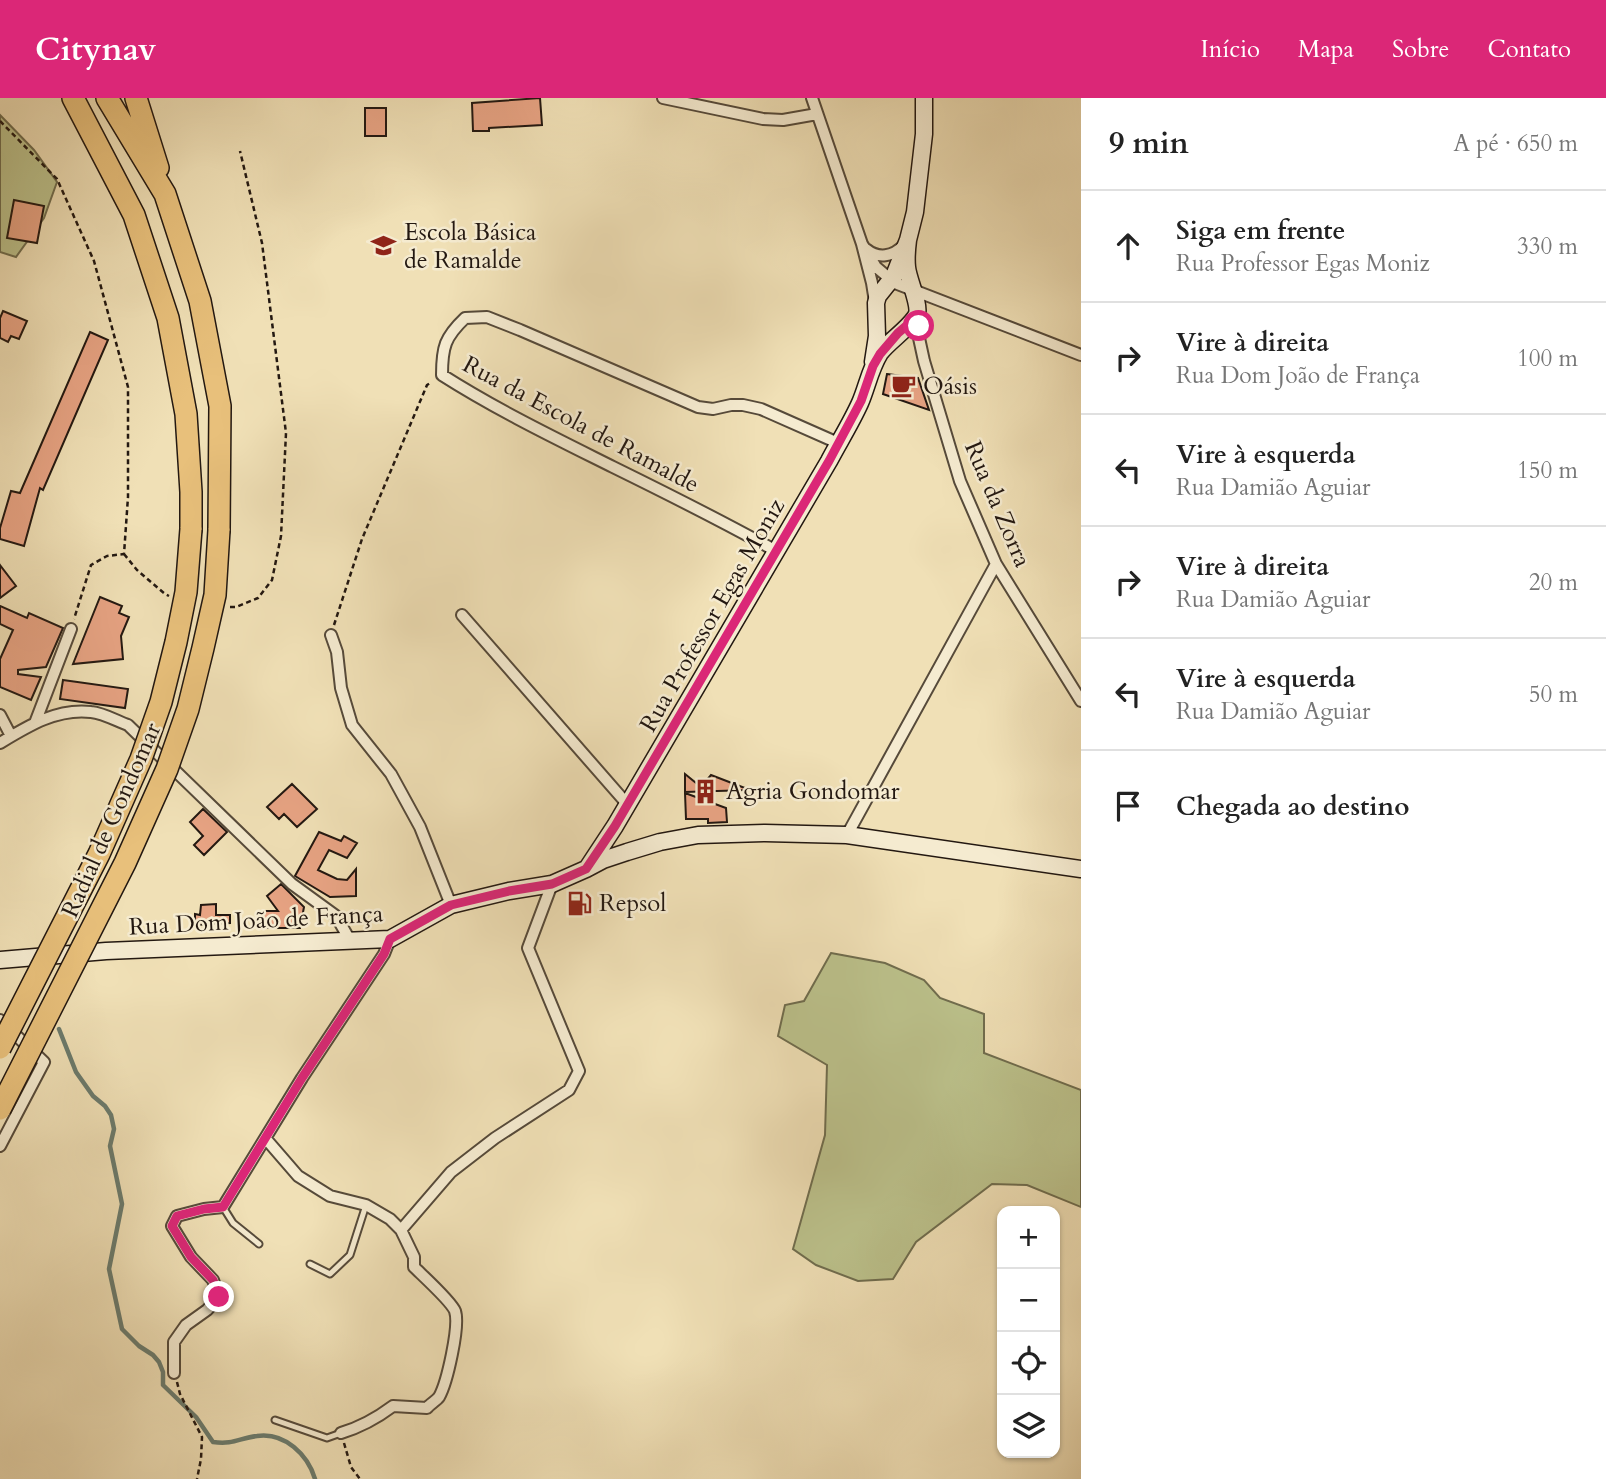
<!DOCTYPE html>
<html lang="pt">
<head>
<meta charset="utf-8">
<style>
  :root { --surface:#fff; --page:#f6f6f6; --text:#222; --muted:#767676; --line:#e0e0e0; --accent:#db2777 }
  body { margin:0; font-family:Cardo,serif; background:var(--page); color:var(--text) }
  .controls { position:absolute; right:21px; bottom:21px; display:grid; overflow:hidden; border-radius:14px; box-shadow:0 2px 5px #0004 }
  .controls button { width:63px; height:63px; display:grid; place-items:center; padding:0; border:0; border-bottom:2px solid var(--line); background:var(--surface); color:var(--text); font:35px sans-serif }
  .stop { position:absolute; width:21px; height:21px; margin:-16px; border:5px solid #db2777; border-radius:50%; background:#fff }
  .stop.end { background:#db2777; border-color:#fff; box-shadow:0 2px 7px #0008 }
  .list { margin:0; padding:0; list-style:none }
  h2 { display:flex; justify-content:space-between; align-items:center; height:91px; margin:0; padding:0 28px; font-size:30px }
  h2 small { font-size:23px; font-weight:400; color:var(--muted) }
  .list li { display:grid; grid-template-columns:46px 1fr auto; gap:21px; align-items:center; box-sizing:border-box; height:112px; padding:0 28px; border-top:2px solid var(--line) }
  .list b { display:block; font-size:26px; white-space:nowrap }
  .list p { margin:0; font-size:23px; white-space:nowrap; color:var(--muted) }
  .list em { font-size:23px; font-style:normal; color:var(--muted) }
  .icon { flex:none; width:38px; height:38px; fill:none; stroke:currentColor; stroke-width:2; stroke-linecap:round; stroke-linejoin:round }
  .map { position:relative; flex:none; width:1081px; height:1381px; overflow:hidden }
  header { display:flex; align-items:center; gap:42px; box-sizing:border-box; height:98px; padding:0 35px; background:var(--accent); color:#fff }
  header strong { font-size:33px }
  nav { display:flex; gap:38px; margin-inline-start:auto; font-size:24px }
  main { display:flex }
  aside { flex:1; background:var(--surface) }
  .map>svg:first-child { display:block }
  .green { fill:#bcc28c; stroke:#706d4e; stroke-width:2 }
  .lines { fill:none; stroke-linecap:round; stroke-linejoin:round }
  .stream { stroke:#6b7b6d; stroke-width:4.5 }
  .building { fill:#e7a383; stroke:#231811; stroke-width:2 }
  .lane-casing { stroke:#564a3a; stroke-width:9 }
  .street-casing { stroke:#564a3a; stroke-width:14 }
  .secondary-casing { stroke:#231811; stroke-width:19 }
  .highway-casing { stroke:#231811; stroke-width:24 }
  .path { stroke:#231811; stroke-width:2.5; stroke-dasharray:5 3.5; stroke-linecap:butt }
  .lane { stroke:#f5ebd0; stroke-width:5 }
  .street { stroke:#f5ebd0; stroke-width:10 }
  .secondary { stroke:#f5ebd0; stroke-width:16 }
  .highway { stroke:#e8c07b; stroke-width:21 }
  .highway-bridge-casing { stroke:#231811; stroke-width:24; stroke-linecap:butt }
  .highway-bridge { stroke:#e8c07b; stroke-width:21 }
  .route { stroke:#db2777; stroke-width:9 }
  .labels { text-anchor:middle; stroke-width:5; stroke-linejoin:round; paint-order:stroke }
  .poi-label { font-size:24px; fill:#231811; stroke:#f5ebd0; text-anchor:start }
  .street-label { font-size:24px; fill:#231811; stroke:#f5ebd0 }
</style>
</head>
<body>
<header>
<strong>Citynav</strong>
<nav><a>Início</a><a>Mapa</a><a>Sobre</a><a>Contato</a></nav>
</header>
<main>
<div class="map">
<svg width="1081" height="1381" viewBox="0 0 1081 1381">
  <rect width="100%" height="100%" fill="#f0e0b6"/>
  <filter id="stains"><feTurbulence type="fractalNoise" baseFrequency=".00286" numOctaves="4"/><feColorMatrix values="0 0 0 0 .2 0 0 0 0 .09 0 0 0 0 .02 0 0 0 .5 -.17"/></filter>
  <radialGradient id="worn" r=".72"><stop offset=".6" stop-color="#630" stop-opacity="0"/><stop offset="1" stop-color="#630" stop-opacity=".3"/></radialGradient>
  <!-- green -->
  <path class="green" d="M0 17 34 52 57 84 44 120 16 159 0 154Z
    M831 855 885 865 924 882 940 900 984 916V955L1081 992V1109L1027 1087 992 1086 916 1144 893 1181 858 1183 816 1167 793 1151 825 1037 827 967 778 938 785 907 804 903Z"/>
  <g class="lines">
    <!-- stream -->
    <path class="stream" d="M59 931 76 974 93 998 105 1008 111 1017 114 1031 110 1048 122 1106 109 1171 122 1231 139 1248 153 1257 159 1264 163 1274V1287L196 1319 213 1344C233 1347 240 1340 257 1338 285 1334 308 1357 315 1381"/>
  </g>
  <!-- building -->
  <path class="building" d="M540 0 542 27 489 30V33H473L472 5Z
    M365 10H386V38H365Z
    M14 102 44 108 37 145 7 140Z
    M3 213 27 223 19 241 11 238 8 244 0 240V220Z
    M90 234 108 242 43 392 40 390 24 448 0 441V430L11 393 20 395Z
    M887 276 918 280 929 312 883 296Z
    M0 467 16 488 0 500Z
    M100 499 122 508 119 515 129 519 121 538 123 561 73 566Z
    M0 508 27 520 29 515 63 530 46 569 18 572V576L41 579 31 602 0 589V561L13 532 0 526Z
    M63 582 128 591 125 610 60 601Z
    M685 676 701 689 711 677 750 692 685 694Z
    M292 686 317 711 297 729 284 716 279 721 267 709Z
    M685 695 726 710 727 724 708 725V721H686Z
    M203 711 227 734 204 757 194 747 203 738 190 724Z
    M319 734 341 743 344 738 357 745 347 760 329 752 318 772 337 781 347 782 356 771V798L330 799 295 778Z
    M281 786 304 809 300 830H262V813H278L267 798Z
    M216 806V817H230V825L195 827V816L200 817 201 807Z"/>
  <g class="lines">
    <defs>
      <path id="lane" d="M223 1109 233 1125 259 1146
        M310 1166 330 1176 350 1157 366 1107
        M275 1322 327 1340 341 1335"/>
      <path id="street" d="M663 0 763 21 783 22 817 16
        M812 0 862 146 872 185 875 204
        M862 146 876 169 895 185 1081 257
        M866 151C878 161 893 159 904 147
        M918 217 919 240 924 263 960 383 996 466 1081 603
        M776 453C722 423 668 396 613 369 555 340 497 312 442 277 442 249 445 239 465 220L487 219 520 232 698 309 713 311 731 307H743L761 311 838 345
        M462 517 628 707
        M331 537 337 554 341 590 352 627 391 676 420 729 451 807
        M0 617 11 638
        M35 625 71 531
        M0 645C28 628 57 610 91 614 103 615 117 623 128 627L292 786 336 818 351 844
        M847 737 996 466
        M0 922 44 964 0 1048
        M266 1041 298 1078 330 1098 366 1107 390 1121 401 1132 414 1159V1169C422 1177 451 1203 455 1213 460 1228 447 1285 439 1299 436 1303 430 1306 427 1310L393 1308C377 1320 361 1329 341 1335
        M401 1132 451 1074 495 1040 569 992 579 973 528 850 552 786
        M174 1275V1244L186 1227 207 1212 219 1199 213 1182 191 1159 172 1128 177 1118 204 1111 223 1109 302 980 384 856 390 841"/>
      <path id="secondary" d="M873 264 877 238 876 205 878 198 894 178 908 142 915 114 924 36V0
        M588 769 615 728 829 363C839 344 851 325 860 305 867 289 870 271 880 255 889 243 912 228 917 216 920 206 908 181 907 169 906 160 907 150 908 142
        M0 862 106 853 390 841 451 807 509 793 552 786 586 771 603 762 627 754 660 744 698 737 765 735 847 737 1081 771"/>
      <path id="highway" d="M73 0 134 117 168 220 186 316 191 394V431
        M107 0 165 96 200 203 220 308 219 432
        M136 0 158 70"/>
    </defs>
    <!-- lane casing -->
    <use href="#lane" class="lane-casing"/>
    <!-- street casing -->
    <use href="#street" class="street-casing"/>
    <!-- secondary casing -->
    <use href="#secondary" class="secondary-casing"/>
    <!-- highway casing -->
    <use href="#highway" class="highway-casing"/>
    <!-- path -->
    <path class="path" d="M0 23 57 81 94 163 128 289V399L124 456 107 458 91 467 74 521
      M124 456 137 472 165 496 169 498
      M230 509H236L258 500 272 482 281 438 286 335 262 145 240 53
      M334 527 362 441 427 287 432 284
      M177 1284 180 1296 202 1339 201 1361 197 1381
      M344 1345 351 1369 360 1381"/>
    <!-- lane -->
    <use href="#lane" class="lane"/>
    <!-- street -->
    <use href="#street" class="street"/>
    <!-- secondary -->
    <use href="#secondary" class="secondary"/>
    <!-- highway -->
    <use href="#highway" class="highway"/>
    <defs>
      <path id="highway-bridge" d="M0 950 99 756 141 661 161 604 176 544 186 494 191 431
        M0 1011 125 765 167 671 188 611 203 550 215 497 219 432"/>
    </defs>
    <!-- highway-bridge casing -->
    <use href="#highway-bridge" class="highway-bridge-casing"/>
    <!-- highway-bridge -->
    <use href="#highway-bridge" class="highway-bridge"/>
  </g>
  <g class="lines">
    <!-- route -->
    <path class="route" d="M219 1199 213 1182 191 1159 172 1128 177 1118 204 1111 223 1109 302 980 384 856 390 841 451 807 509 793 552 786 586 771 615 728 829 363 861 303 873 268 880 256 898 235 918 218V235L919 228"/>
  </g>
  <!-- icons -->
  <defs>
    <symbol id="school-bare" viewBox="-9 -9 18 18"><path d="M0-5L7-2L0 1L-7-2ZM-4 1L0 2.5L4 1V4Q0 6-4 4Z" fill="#8f2418" stroke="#f5ebd0" stroke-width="2.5" paint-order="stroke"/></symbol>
    <symbol id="cafe-bare" viewBox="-9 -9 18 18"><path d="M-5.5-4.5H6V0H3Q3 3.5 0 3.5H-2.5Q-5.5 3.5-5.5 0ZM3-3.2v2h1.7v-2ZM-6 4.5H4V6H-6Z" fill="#8f2418" stroke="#f5ebd0" stroke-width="2.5" paint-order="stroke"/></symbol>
    <symbol id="building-bare" viewBox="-9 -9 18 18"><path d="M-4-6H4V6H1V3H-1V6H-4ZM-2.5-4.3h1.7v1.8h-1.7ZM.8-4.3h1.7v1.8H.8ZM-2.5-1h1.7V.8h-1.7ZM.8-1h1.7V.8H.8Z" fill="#8f2418" stroke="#f5ebd0" stroke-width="2.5" paint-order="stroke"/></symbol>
    <symbol id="fuel-bare" viewBox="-9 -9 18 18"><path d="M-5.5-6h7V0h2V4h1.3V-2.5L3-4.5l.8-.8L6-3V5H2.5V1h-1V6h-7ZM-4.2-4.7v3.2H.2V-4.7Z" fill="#8f2418" stroke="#f5ebd0" stroke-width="2.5" paint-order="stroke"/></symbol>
  </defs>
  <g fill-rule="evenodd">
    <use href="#school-bare" x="366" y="130" width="35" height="35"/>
    <use href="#cafe-bare" x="886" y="270" width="35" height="35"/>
    <use href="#building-bare" x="688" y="676" width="35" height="35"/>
    <use href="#fuel-bare" x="562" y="788" width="35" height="35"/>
  </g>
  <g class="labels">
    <!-- poi labels -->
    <g class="poi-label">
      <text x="404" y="142">Escola Básica<tspan x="404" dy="28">de Ramalde</tspan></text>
      <text x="923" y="296">Oásis</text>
      <text x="726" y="701">Agria Gondomar</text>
      <text x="599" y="813">Repsol</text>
    </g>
    <!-- street labels -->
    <g class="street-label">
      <text transform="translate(581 326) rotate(28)" y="8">Rua da Escola de Ramalde</text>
      <text transform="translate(998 406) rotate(67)" y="8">Rua da Zorra</text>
      <text transform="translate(712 517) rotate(-60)" y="8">Rua Professor Egas Moniz</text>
      <text transform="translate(111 722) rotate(-66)" y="8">Radial de Gondomar</text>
      <text transform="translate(256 822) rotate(-3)" y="8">Rua Dom João de França</text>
    </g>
  </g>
  <rect width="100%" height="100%" filter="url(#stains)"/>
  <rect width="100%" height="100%" fill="url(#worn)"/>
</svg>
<div class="controls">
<button>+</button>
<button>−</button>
<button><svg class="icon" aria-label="locate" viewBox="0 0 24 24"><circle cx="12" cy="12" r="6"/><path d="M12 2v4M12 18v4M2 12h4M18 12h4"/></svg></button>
<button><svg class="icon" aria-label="layers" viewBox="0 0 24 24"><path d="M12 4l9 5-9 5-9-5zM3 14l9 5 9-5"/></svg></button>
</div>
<div class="stop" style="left:919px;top:228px"></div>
<div class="stop end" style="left:219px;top:1199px"></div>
</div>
<aside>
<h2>9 min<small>A pé · 650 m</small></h2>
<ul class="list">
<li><svg class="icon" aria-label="ahead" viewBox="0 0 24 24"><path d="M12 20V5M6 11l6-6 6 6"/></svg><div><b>Siga em frente</b><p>Rua Professor Egas Moniz</p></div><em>330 m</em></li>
<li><svg class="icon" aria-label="right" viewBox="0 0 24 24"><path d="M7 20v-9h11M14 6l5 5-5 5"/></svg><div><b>Vire à direita</b><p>Rua Dom João de França</p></div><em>100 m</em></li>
<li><svg class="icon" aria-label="left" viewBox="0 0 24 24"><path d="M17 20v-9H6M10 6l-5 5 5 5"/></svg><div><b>Vire à esquerda</b><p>Rua Damião Aguiar</p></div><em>150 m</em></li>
<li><svg class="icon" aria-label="right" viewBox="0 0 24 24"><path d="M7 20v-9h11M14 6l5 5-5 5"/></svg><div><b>Vire à direita</b><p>Rua Damião Aguiar</p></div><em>20 m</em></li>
<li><svg class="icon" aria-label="left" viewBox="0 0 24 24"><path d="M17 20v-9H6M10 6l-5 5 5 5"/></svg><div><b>Vire à esquerda</b><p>Rua Damião Aguiar</p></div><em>50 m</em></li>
<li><svg class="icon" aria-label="arrive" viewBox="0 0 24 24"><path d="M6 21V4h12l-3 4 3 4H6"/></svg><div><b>Chegada ao destino</b></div></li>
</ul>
</aside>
</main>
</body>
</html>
